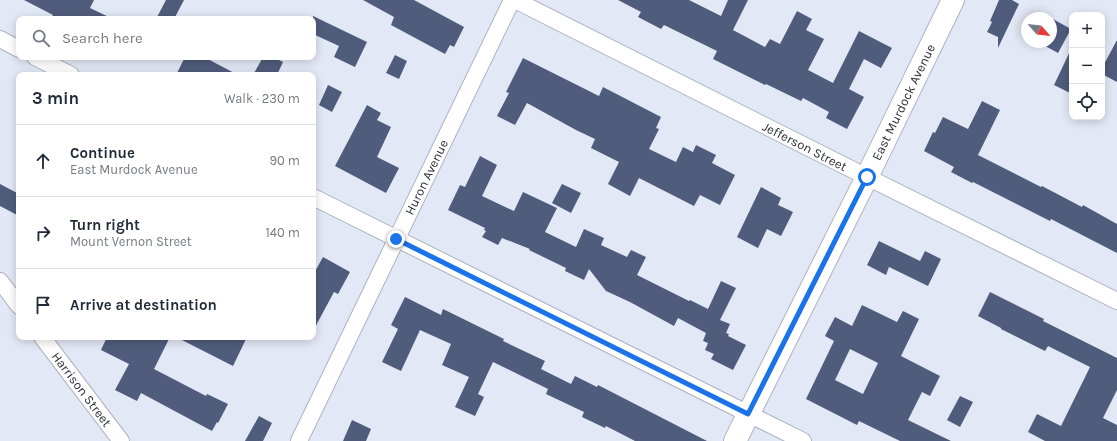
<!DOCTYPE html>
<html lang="en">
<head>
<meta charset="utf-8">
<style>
  :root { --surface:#fff; --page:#f2f2f3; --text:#1f2937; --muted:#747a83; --line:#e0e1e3 }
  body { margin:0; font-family:Karla,sans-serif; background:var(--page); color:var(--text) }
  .controls { position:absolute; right:12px; top:12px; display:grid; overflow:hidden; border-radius:8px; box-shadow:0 2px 10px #0003 }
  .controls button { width:36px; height:36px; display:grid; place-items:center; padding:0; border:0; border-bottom:1px solid var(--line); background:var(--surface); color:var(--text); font:20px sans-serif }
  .compass { position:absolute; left:1021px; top:12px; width:36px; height:36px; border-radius:50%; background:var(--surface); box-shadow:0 2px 10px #0003; rotate:117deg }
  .stop { position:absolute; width:12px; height:12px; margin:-9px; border:3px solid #1a73e8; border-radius:50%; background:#fff }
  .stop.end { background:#1a73e8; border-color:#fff; box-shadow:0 1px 4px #0008 }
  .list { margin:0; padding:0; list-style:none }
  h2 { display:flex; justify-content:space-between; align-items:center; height:52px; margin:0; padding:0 16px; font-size:17px }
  h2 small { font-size:13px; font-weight:400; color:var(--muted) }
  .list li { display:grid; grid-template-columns:26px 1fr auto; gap:12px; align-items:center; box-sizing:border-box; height:72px; padding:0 16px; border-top:1px solid var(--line) }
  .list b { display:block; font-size:15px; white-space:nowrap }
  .list p { margin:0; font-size:13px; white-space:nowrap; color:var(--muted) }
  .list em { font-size:13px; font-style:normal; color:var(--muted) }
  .icon { flex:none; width:22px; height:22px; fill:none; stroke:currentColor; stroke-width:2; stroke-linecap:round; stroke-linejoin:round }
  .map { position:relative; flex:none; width:1117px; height:441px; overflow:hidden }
  .search { position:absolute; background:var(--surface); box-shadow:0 2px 10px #0003; left:16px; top:16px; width:300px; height:44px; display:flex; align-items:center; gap:10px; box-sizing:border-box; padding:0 14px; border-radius:8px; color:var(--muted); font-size:15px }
  .panel { position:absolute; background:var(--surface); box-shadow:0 2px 10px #0003; left:16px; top:72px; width:300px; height:268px; border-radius:8px }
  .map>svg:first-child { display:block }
  .building { fill:#505c7c; fill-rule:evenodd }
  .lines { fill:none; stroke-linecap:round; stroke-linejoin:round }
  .street-casing { stroke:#adb2bf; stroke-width:18 }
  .secondary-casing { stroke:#adb2bf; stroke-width:24 }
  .street { stroke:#fff; stroke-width:16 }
  .secondary { stroke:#fff; stroke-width:22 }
  .route { stroke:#1a73e8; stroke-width:5 }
  .labels { text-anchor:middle; stroke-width:4; stroke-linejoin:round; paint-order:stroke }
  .street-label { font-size:13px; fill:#2d2f35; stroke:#fff }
</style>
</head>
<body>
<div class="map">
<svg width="1117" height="441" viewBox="0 0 1117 441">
  <rect width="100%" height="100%" fill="#e3e8f6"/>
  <!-- building -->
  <path class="building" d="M24 0H94L90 8 113 19H50L53 15Z
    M166 0H184L174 19H156Z
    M363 0H414L464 27 454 47 450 45 445 54 391 25 394 17Z
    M618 0H689L721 16 728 0H748L733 30 765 47 770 39 780 44 797 11 812 19 806 30 824 39 808 70 833 83 859 31 892 48 881 68 864 59 849 89 864 97 847 129 826 118 829 112 803 98 801 101 766 84 765 85 713 59 717 51 664 25 661 29 638 17 641 12Z
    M999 0H1012L1019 4 998 48V37L987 32 992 22 990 21Z
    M313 16 367 42 355 67 334 57 339 46 313 34Z
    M1051 18 1071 29 1058 53 1038 42H1051Z
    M1117 40V82L1102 74V68Z
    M1072 47V94L1054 85Z
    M395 55 407 61 399 79 386 73Z
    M185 57H204L238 75H176Z
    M263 57H273L283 62 277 75H253Z
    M523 58 599 96 603 87 661 117 656 128 659 129 649 149 676 162 683 147 693 152 696 145 716 155 712 163 735 175 720 205 700 195 694 206 639 178 630 196 608 184 619 162 591 148 595 139 576 130 527 103 515 125 497 116 509 93 506 92Z
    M328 85 342 92 332 112 319 105Z
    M982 101 1000 110 978 155 1041 187 1042 186 1082 207 1083 205 1117 224V253L1051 219 1050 221 973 182 972 183 951 172 954 167 924 151 933 132 935 133 943 117 968 129Z
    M367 105 381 113 377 120 391 127 377 157 399 168 386 193 335 166Z
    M480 156 497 165 482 196 514 211 523 192 557 208 545 232 576 247 584 229 604 238 601 245 627 257 631 250 646 257 637 275 689 301 690 300 708 309 721 281 736 288 720 320 730 324 726 333 729 334 728 336 746 345 733 370 711 359 714 354 705 350 708 343 703 341 706 333 678 318 674 326 630 302 606 291 589 269 584 280 565 271 566 268 529 250 530 249 502 238 498 245 482 237 486 231 484 230 485 228 448 210 460 185 465 187Z
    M0 184 19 194V216L0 206Z
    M562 184 581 193 571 213 552 203Z
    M761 187 781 198 778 205 793 212 781 236 767 229 758 248 737 237Z
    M879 241 920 261 925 251 941 259 928 286 889 267 886 275 867 265Z
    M323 257 350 272 338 294 334 292 313 331V275Z
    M990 292 1044 319 1043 321 1117 358V390L1103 418 1117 425V441H1045L1028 432 1037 414 1061 426 1090 367 1048 346 1045 351 1001 329V328L978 316Z
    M405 297 441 315 443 309 504 339 503 341 545 361 541 369 571 384 575 376 597 387 598 385 707 441H635L606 426 605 428 582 417 584 412 546 394 548 389 493 362 478 394 484 397 475 416 455 407 469 377 442 365 451 344 420 330 401 371 382 362 398 329 391 325Z
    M862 305 897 322 903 311 919 319 901 356 940 376 930 396 922 392 908 420 951 441H900L859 421 857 425 806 399 834 341 825 336 835 317 852 326ZM850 349 878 363 863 394 835 380Z
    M107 337H170L154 369 206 396 207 394 228 404 218 423 217 422 212 431 141 393 137 401 115 390 129 364 101 350Z
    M176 337H247L233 366Z
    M960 396 973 402 960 427 947 420Z
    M259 416 272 423 263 441H245Z
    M352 420 371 429 366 441H343Z"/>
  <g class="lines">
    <defs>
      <path id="street" d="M515 0 867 177 1117 301
        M0 39 19 49
        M35 57 71 75
        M313 197 803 441
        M0 281 19 306
        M42 337 121 441
        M299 441 512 0"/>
      <path id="secondary" d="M735 441 867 177 953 0"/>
    </defs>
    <!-- street casing -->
    <use href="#street" class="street-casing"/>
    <!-- secondary casing -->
    <use href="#secondary" class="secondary-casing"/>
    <!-- street -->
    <use href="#street" class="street"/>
    <!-- secondary -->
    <use href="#secondary" class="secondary"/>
  </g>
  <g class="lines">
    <!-- route -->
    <path class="route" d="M396 239 748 414 867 177"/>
  </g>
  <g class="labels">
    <!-- street labels -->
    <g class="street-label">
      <text transform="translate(903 102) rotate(-64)" y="5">East Murdock Avenue</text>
      <text transform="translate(805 146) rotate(27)" y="5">Jefferson Street</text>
      <text transform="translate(426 177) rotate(-64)" y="5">Huron Avenue</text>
      <text transform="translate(82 389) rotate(53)" y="5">Harrison Street</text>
    </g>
  </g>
</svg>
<div class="controls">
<button>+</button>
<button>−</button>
<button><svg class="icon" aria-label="locate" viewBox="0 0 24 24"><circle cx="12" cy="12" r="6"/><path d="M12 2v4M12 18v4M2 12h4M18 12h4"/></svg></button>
</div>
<svg class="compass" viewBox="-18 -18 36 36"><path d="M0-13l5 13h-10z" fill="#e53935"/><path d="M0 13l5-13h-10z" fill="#747a83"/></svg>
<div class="stop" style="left:867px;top:177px"></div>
<div class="stop end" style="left:396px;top:239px"></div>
<div class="search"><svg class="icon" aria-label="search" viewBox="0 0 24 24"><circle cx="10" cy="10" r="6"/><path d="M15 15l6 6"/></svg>Search here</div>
<section class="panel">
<h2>3 min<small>Walk · 230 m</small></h2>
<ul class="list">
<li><svg class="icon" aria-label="ahead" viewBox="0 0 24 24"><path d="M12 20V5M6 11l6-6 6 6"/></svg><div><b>Continue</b><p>East Murdock Avenue</p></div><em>90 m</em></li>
<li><svg class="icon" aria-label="right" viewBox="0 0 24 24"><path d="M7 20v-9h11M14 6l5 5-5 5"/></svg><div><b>Turn right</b><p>Mount Vernon Street</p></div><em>140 m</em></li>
<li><svg class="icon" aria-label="arrive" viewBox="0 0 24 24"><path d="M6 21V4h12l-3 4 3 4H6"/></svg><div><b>Arrive at destination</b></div></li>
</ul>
</section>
</div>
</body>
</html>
